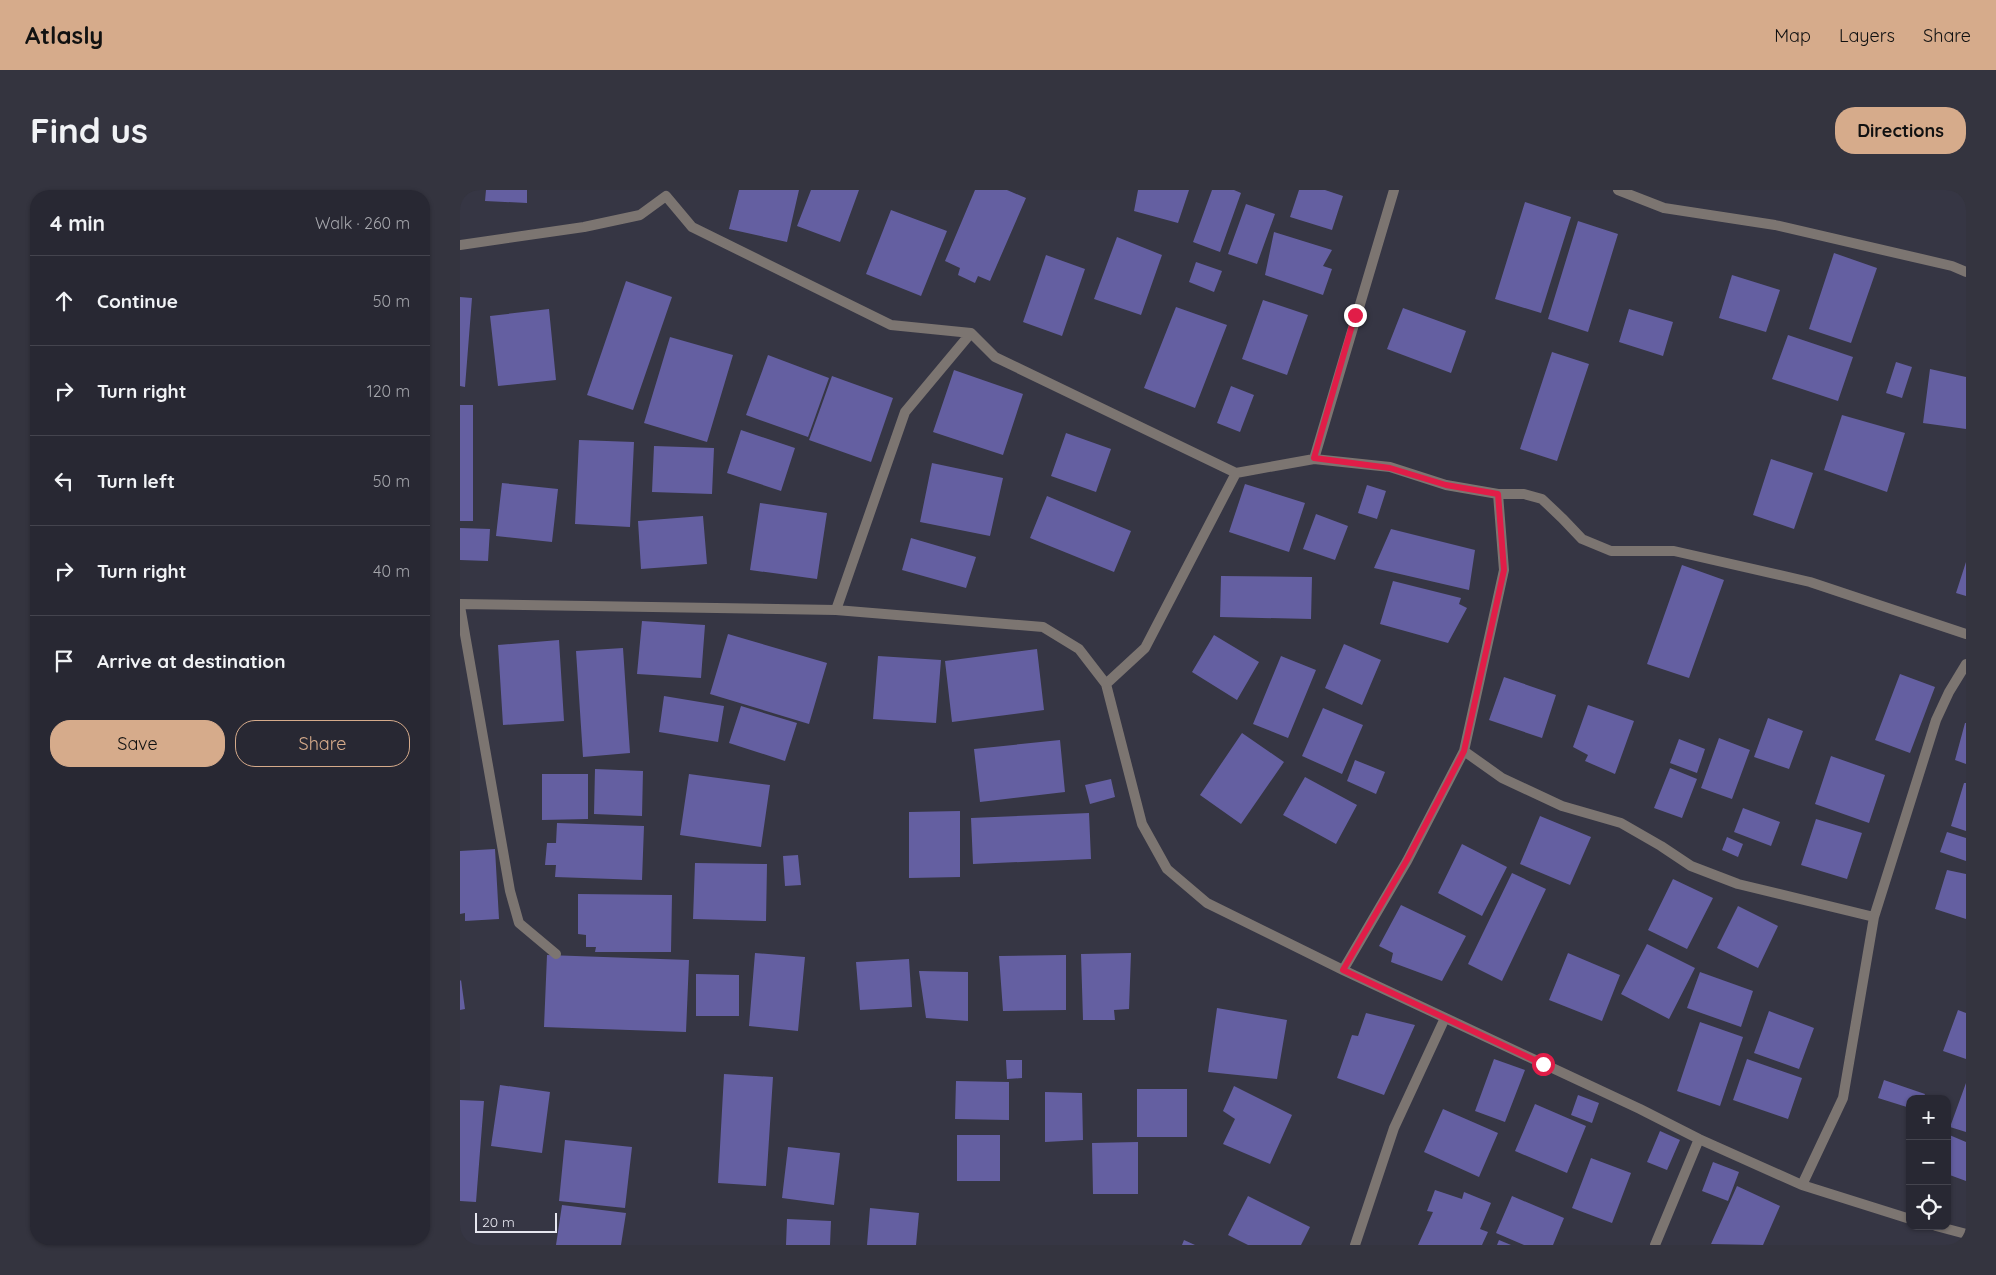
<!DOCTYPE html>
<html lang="en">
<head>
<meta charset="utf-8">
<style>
  :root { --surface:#282833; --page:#34343f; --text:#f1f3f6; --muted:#a5a6ac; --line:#44444e; --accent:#d6ab8b }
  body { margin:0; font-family:Quicksand,sans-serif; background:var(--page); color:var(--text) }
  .controls { position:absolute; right:15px; bottom:15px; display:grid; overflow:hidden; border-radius:10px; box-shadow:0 1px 4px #0004 }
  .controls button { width:45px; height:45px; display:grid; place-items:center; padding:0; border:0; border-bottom:1px solid var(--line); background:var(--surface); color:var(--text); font:25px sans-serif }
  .scale { position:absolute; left:15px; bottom:12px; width:82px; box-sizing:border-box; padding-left:5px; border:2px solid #e7e7f0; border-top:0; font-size:14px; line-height:18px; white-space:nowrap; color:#e7e7f0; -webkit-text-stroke:4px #363644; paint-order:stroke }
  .stop { position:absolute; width:15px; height:15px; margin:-11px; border:4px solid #e11d48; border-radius:50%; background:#fff }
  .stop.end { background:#e11d48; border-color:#fff; box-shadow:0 1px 5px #0008 }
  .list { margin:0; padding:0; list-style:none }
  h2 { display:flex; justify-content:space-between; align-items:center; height:65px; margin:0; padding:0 20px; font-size:21px }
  h2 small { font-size:16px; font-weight:400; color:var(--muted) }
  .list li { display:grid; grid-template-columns:32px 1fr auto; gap:15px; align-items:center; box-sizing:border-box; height:90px; padding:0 20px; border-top:1px solid var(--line) }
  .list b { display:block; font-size:19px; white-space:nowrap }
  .list em { font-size:16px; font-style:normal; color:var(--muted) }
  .actions { display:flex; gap:10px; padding:15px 20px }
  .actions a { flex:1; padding:11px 0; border:1px solid var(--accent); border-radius:20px; text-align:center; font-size:18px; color:var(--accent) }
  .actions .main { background:var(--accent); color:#111 }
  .icon { flex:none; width:28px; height:28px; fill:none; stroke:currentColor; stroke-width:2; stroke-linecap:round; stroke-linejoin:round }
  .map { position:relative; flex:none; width:1506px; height:1055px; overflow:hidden; border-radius:20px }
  header { display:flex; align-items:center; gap:30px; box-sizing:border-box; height:70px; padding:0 25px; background:var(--accent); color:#111 }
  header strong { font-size:24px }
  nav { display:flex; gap:28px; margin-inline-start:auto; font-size:18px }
  .intro { display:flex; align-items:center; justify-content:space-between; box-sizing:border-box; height:120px; padding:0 30px }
  h1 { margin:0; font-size:35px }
  .button { padding:12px 22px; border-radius:20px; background:var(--accent); color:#111; font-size:18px; font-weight:700 }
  main { display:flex; gap:30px; padding:0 30px }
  aside { flex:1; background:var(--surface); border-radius:20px; box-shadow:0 1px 4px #0004 }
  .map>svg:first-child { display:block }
  .building { fill:#645fa1 }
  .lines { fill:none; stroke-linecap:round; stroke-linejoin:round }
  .minor { stroke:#7c7571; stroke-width:10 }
  .route { stroke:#e11d48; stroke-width:6 }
</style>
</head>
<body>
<header>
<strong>Atlasly</strong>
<nav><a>Map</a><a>Layers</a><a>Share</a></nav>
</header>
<div class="intro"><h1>Find us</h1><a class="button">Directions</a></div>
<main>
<aside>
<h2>4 min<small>Walk · 260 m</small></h2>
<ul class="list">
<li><svg class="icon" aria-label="ahead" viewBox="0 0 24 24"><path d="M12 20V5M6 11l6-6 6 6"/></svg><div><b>Continue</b></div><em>50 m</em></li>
<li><svg class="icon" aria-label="right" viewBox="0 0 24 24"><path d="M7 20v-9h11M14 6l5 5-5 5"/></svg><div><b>Turn right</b></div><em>120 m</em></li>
<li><svg class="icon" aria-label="left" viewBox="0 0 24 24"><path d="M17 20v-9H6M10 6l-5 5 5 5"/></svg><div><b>Turn left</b></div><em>50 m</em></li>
<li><svg class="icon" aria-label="right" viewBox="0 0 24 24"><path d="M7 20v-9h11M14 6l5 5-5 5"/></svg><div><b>Turn right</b></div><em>40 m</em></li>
<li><svg class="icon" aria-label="arrive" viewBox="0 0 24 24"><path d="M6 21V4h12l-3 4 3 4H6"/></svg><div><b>Arrive at destination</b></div></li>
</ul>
<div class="actions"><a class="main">Save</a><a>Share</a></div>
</aside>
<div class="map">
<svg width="1506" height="1055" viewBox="0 0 1506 1055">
  <rect width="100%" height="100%" fill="#363644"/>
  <!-- building -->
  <path class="building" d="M26 0H67V13L25 11Z
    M279 0H339L327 52 269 39Z
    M351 0H399L380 52 337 36Z
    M515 0H547L566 8 530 91 518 86 515 93 498 85 500 78 485 71Z
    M678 0H729L718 33 674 21Z
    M752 0H774L781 3 760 62 733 52Z
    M839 0H865L883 6 872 40 830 27Z
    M1065 12 1111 27 1081 123 1035 109Z
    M786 14 815 24 797 74 768 64Z
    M431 20 487 41 461 106 406 84Z
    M1118 31 1158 44 1128 142 1088 129Z
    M814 42 872 60 863 76 872 79 863 105 805 85Z
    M657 47 702 65 681 125 634 109Z
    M1374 63 1417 78 1391 153 1349 139Z
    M586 65 625 79 602 146 563 132Z
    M736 72 762 81 754 102 729 92Z
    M1272 85 1320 100 1306 142 1259 128Z
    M166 91 212 107 173 220 127 205Z
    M0 107 12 108 5 197 0 196Z
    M803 110 848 125 827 185 782 169Z
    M716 117 767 135 735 218 684 198Z
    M943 118 1006 141 991 183 927 159Z
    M89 119 96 190 38 196 30 126Z
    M1169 119 1213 132 1203 166 1159 152Z
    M1328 145 1393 167 1378 211 1312 189Z
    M210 147 273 165 247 252 184 233Z
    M1092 162 1129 174 1097 271 1060 259Z
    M308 165 369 188 348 247 286 225Z
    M1436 172 1452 177 1442 208 1426 203Z
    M1470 179 1506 187V239L1463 233Z
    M494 180 563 204 543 265 473 242Z
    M372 186 433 208 411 272 349 250Z
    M771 196 794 205 780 242 757 233Z
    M0 215H13V331H0Z
    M1382 225 1445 243 1427 302 1364 280Z
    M281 240 335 258 321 301 267 283Z
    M606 243 651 259 636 302 591 286Z
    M119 250 174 252 170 337 115 334Z
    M194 256 254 258 252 304 192 302Z
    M1311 269 1353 283 1334 339 1293 325Z
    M472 273 543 288 530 346 460 332Z
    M42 293 98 299 92 352 36 346Z
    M785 294 845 313 829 362 769 342Z
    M907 295 926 301 917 329 898 323Z
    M587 306 671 341 654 382 570 348Z
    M300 313 367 323 357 389 290 380Z
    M856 324 888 336 875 370 843 359Z
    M243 326 247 374 181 379 178 331Z
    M0 338 30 339 28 371 0 370Z
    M931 339 1015 360 1009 400 914 378Z
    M451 348 516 367 506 398 442 380Z
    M1506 372V406L1496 403Z
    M1222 375 1264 390 1229 488 1187 474Z
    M761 386 852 387 851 429 760 427Z
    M933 391 1001 408 999 414 1007 418 988 453 920 434Z
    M182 431 245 435 241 488 177 484Z
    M268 444 367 473 349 534 250 504Z
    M754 445 799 472 777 510 732 482Z
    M99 450 104 531 43 535 38 455Z
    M884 454 921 470 902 515 865 498Z
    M163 458 170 563 123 567 116 461Z
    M577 459 584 520 492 532 485 471Z
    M418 466 481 470 476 533 413 529Z
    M821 466 856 480 828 548 793 534Z
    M1440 484 1475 497 1450 563 1415 550Z
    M1044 487 1096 505 1082 548 1029 530Z
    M204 506 264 516 258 552 199 542Z
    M1128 515 1174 531 1155 584 1125 571 1128 565 1113 557Z
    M281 516 337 533 325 571 269 553Z
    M863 518 903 535 882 584 842 566Z
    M1308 528 1343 541 1329 579 1294 567Z
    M1505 533H1506V574L1495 570Z
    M782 543 824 572 781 634 740 605Z
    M1259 548 1290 560 1272 609 1241 598Z
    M1219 549 1245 559 1237 583 1210 573Z
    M600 550 605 602 520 612 514 559Z
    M1371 566 1425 585 1409 633 1355 614Z
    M895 570 925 582 916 604 887 591Z
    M1210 578 1237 589 1222 628 1194 618Z
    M135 579 183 581 182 626 134 624Z
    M82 584H128V629L82 630Z
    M229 584 310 595 301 657 220 645Z
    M845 587 897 615 876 654 823 625Z
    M651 589 655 607 630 614 625 595Z
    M1504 593H1506V641L1491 636Z
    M1283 618 1320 632 1311 656 1274 642Z
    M500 621V687L449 688V622Z
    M629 623 631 669 513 674 511 628Z
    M1080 626 1131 647 1110 695 1060 674Z
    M1356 629 1402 643 1387 689 1341 675Z
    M97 633 184 636 182 690 95 687 96 675H85L87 653H96Z
    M1487 642 1506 648V671L1480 662Z
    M1267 647 1283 654 1278 667 1262 660Z
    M1002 654 1047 677 1022 726 978 703Z
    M35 659 39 729 5 731V723L0 724V661Z
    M338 665 341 695 325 696 323 666Z
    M235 673 307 674 306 731 233 729Z
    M1487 680 1506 684V729L1475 719Z
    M1052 683 1086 699 1042 791 1008 774Z
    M1213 689 1253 708 1227 759 1188 740Z
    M118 704 212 705 211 762H135L136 757H126V745L118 744Z
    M941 715 1006 746 982 791 931 772 933 763 919 756Z
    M1278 716 1318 736 1298 778 1257 758Z
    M1187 754 1235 778 1209 829 1161 804Z
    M295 763 345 767 338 841 289 836Z
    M671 763 669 819 654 820 655 830H623L621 764Z
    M1108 763 1160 785 1142 831 1089 810Z
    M87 765 229 770 226 842 84 837Z
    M606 765V820L543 821 539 766Z
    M449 769 452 817 400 820 396 772Z
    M459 781 508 782V831L466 828Z
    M1240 782 1293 801 1281 837 1227 818Z
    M236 784 279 785V826H236Z
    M1 790 5 819 0 820V791Z
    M757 818 827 830 817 889 748 882Z
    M1498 820 1506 823V869L1483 861Z
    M1309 821 1354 838 1339 879 1294 863Z
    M906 823 955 835 924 905 877 888 892 845 898 846Z
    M1240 832 1283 847 1260 916 1217 901Z
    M1034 869 1065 880 1045 932 1015 921Z
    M1287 869 1342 888 1328 929 1273 910Z
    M546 870H562V888L547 889Z
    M264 884 313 887 306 996 258 993Z
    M1424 890 1465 904 1463 909H1450V918L1418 908Z
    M496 891 549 892V930L495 929Z
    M1506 893V942L1490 937Z
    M40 895 90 902 82 963 31 956Z
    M774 896 832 925 810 974 763 954 775 929 763 921Z
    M677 899H727V947H677Z
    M585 902 622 903 623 950 585 952Z
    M1118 905 1139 913 1132 933 1111 925Z
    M0 910 24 911 16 1012 0 1011Z
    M1075 914 1126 936 1107 983 1055 961Z
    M983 919 1038 943 1019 987 964 962Z
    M1200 941 1220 950 1207 980 1187 972Z
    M1487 944 1506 952V991L1487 984Z
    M497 945H540V991H497Z
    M105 950 172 957 165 1018 99 1011Z
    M678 952V1004H633L632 953Z
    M328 957 380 963 374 1015 322 1008Z
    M1131 968 1171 983 1152 1033 1112 1018Z
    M1253 972 1279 982 1268 1011 1242 1001Z
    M1277 996 1320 1016 1303 1055 1251 1054Z
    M975 1000 1002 1009 1004 1002 1031 1013 1020 1039 1028 1042 1022 1055H958L973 1022 967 1021Z
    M788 1006 850 1037 841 1055H788L768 1045Z
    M1052 1006 1104 1028 1093 1055H1064L1036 1043Z
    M102 1015 166 1023 161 1055H96Z
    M410 1018 459 1023 456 1055H407Z
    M327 1029 371 1031 370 1055H326Z
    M724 1050 735 1055H722Z
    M1039 1050 1051 1055H1037Z"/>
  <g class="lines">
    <!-- minor -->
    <path class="minor" d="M1158 0 1204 18 1315 35 1492 76 1506 82
      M0 55 124 37 180 25 206 6 232 37 431 135 511 143 535 167 776 283 854 269 930 277 986 295 1038 304H1064L1082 309 1102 328 1122 349 1151 361H1214L1350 392 1506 444
      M854 269 934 0
      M0 414 376 420 583 437 619 459 646 494 682 634 707 679 747 713 883 780 1180 919 1239 949 1342 995 1450 1029
      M0 416 50 701 59 733 96 764
      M376 420 445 222 511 143
      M646 494 685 458 776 283
      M1004 561 1042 588 1102 616 1161 633 1201 656 1231 676 1278 694 1414 727
      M883 780 947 671 1004 561 1044 380 1038 304
      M1342 995 1383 908 1414 727 1476 530 1489 502 1506 474
      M1476 1036 1506 1044
      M895 1055 934 938 985 828
      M1195 1055 1239 949"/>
  </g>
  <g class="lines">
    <!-- route -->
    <path class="route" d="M895 125 854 268 930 278 986 295 1038 304 1044 380 1004 561 947 670 883 780 1083 874"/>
  </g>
</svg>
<div class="controls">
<button>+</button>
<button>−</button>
<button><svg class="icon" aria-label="locate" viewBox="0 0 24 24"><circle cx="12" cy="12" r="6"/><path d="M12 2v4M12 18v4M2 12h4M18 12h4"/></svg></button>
</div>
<div class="scale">20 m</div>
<div class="stop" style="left:1083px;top:874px"></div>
<div class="stop end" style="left:895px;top:125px"></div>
</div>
</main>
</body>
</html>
